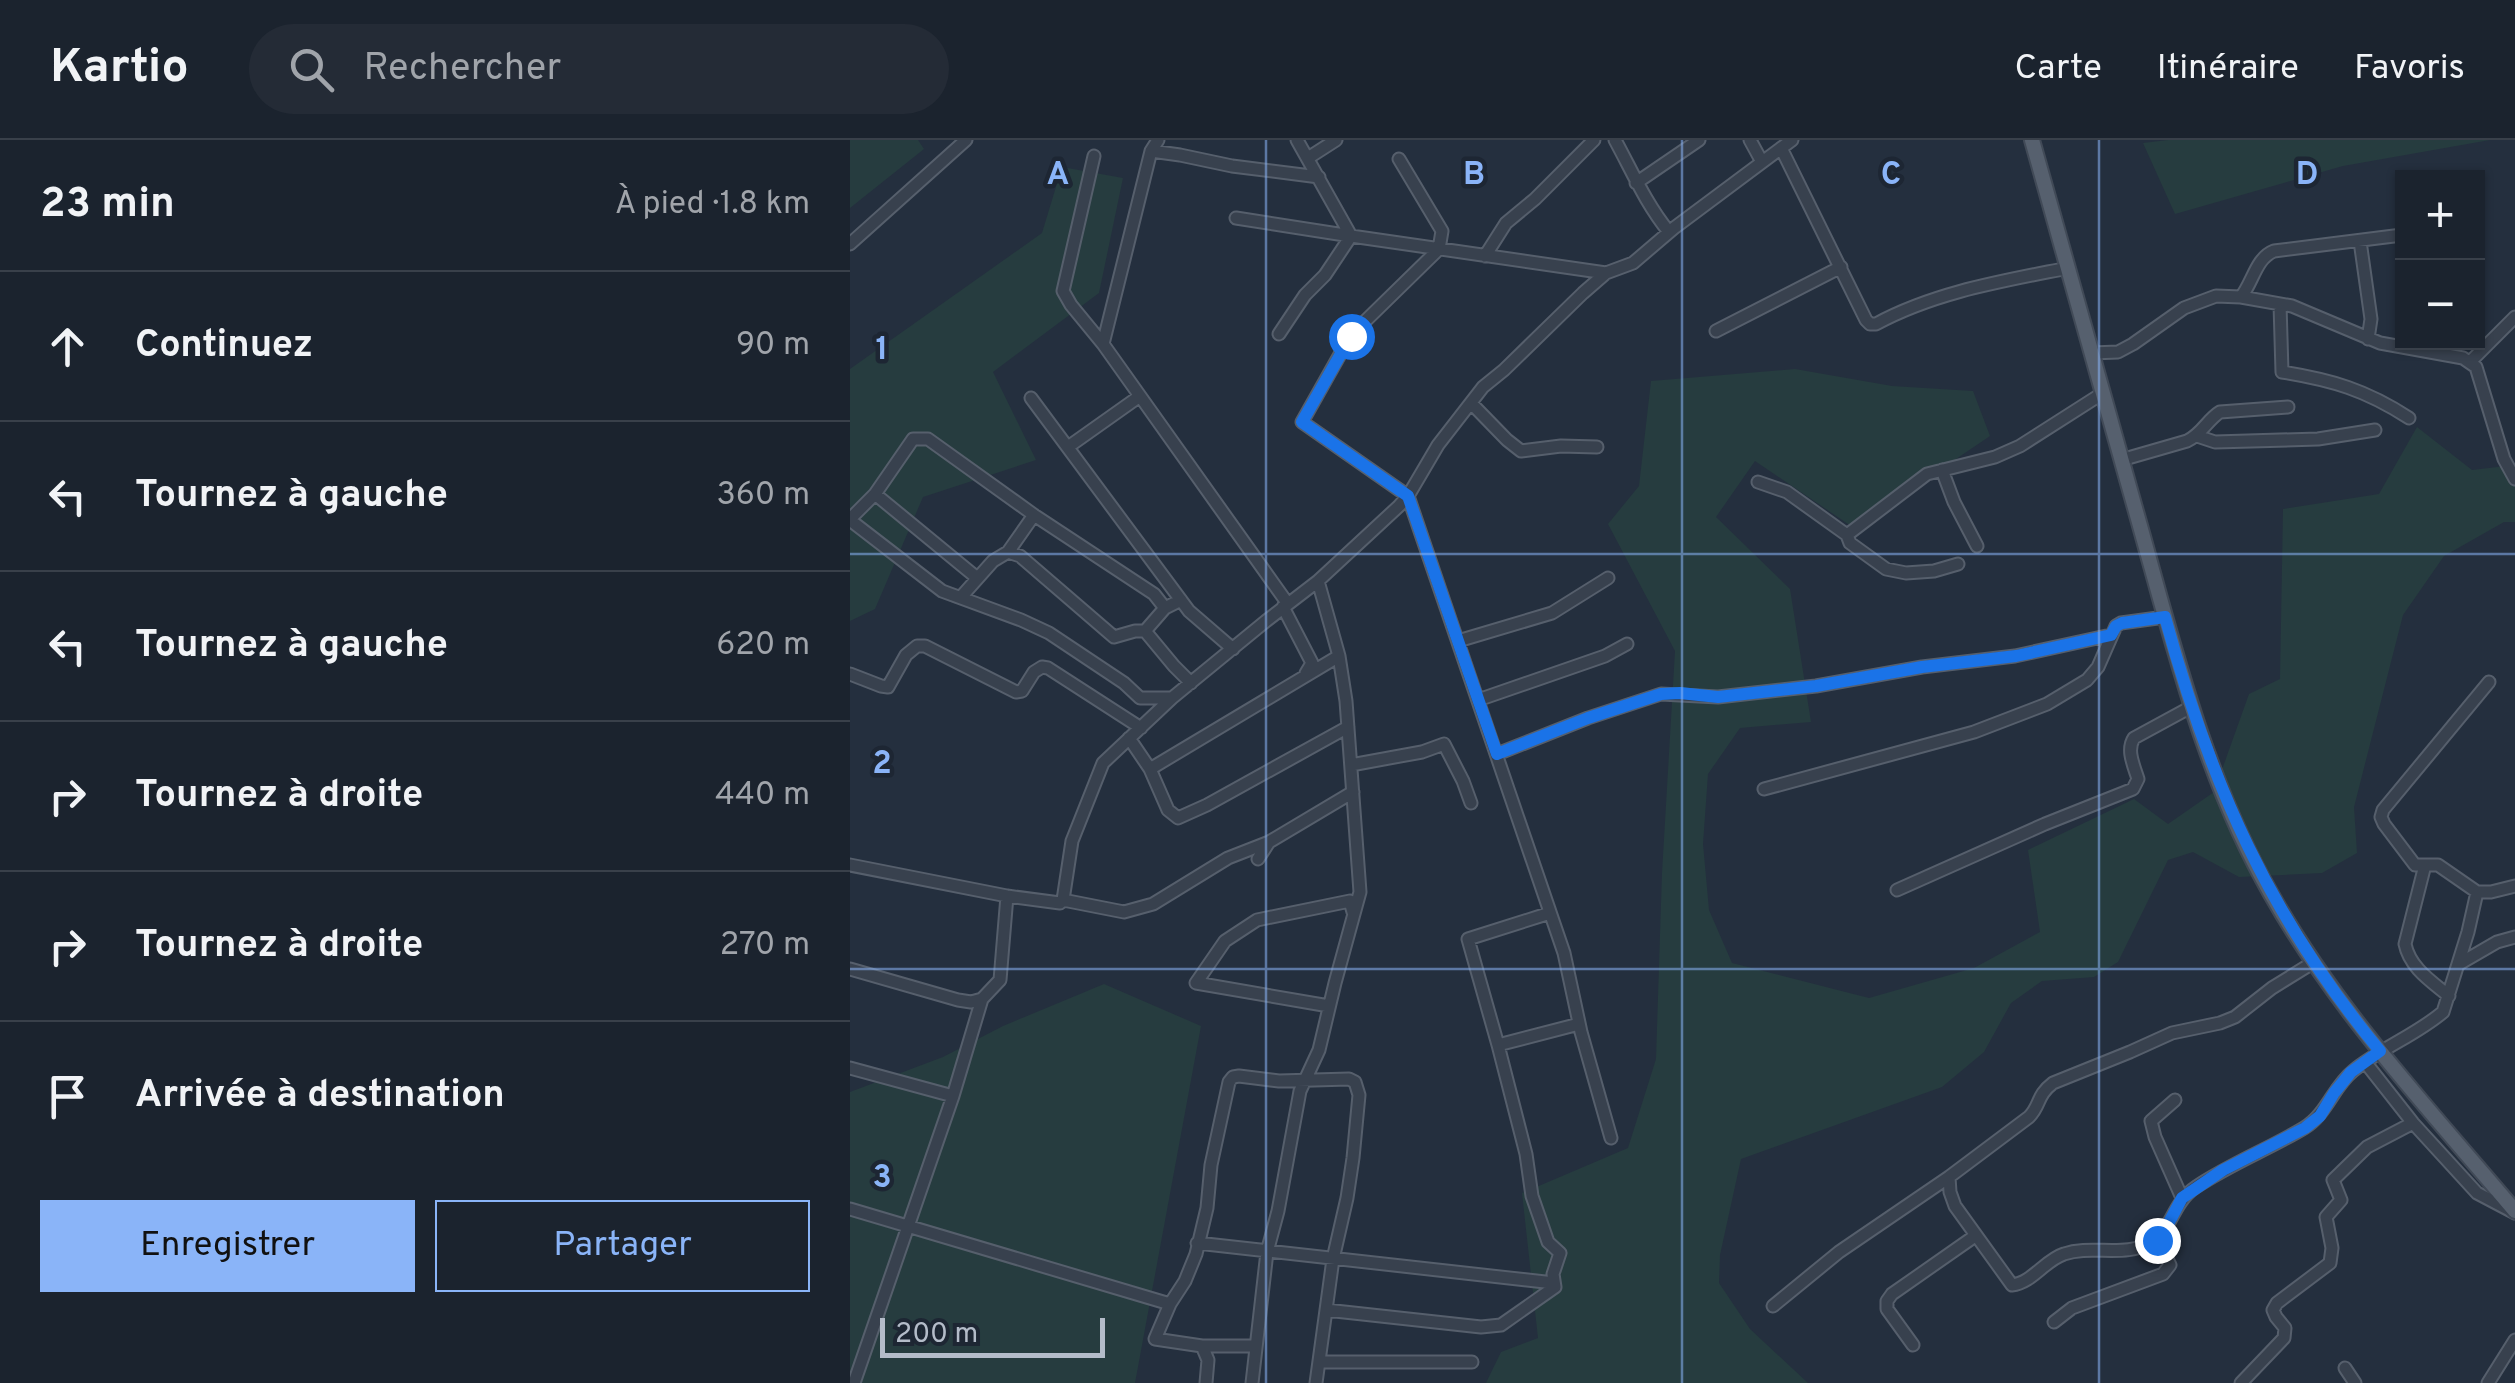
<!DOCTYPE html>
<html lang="fr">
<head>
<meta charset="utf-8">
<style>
  :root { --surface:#1b232e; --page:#242b36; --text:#f1f3f6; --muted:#a0a4aa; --line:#39404a; --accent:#8ab4f8 }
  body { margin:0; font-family:Overpass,sans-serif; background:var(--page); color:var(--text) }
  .controls { position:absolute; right:30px; top:30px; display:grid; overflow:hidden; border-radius:0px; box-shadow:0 2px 8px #0004 }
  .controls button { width:90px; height:90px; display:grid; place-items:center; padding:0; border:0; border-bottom:2px solid var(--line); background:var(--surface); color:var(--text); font:50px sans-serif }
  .scale { position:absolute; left:30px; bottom:25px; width:225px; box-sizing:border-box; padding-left:10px; border:5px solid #b4bcc9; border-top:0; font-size:28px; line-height:35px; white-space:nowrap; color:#b4bcc9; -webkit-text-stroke:8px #1d2633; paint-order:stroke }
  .stop { position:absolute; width:30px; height:30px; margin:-22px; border:8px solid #1a73e8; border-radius:50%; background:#fff }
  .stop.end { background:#1a73e8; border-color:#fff; box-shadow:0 2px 10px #0008 }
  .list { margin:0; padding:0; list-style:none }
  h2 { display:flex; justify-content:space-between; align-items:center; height:130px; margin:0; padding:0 40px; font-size:42px }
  h2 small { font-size:32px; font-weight:400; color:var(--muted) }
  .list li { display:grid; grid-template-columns:65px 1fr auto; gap:30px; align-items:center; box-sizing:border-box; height:150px; padding:0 40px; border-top:2px solid var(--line) }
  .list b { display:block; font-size:38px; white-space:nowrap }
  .list em { font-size:32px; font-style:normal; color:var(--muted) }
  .actions { display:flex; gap:20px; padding:30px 40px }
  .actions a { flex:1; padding:22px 0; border:2px solid var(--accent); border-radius:0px; text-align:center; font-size:35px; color:var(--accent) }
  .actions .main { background:var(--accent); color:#111 }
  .icon { flex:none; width:55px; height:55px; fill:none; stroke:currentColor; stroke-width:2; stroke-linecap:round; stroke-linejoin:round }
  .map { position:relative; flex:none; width:1665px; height:1243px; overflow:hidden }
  header { display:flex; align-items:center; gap:60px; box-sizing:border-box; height:140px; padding:0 50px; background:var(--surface); border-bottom:2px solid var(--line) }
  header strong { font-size:48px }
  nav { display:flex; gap:55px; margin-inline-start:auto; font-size:35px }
  .search { width:700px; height:90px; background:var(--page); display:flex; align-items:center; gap:25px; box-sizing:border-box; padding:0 35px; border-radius:55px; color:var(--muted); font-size:38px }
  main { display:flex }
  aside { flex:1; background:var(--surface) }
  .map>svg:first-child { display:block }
  .green { fill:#263c3f }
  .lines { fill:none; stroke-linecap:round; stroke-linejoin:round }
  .minor-casing { stroke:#565f6c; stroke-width:15 }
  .major-casing { stroke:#414a57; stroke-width:18 }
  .minor { stroke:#38414e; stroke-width:11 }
  .major { stroke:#56606e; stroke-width:14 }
  .route { stroke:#1a73e8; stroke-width:12 }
  .grid { fill:none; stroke:#8ab4f8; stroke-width:2.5; stroke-opacity:0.55 }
  .grid-label { font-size:32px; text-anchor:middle; font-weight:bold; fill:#8ab4f8; stroke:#1d2633; stroke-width:9; stroke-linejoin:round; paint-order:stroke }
</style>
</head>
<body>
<header>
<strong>Kartio</strong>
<div class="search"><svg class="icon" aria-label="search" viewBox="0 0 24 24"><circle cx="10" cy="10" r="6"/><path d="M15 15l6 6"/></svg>Rechercher</div>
<nav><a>Carte</a><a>Itinéraire</a><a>Favoris</a></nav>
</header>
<main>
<aside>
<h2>23 min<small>À pied · 1.8 km</small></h2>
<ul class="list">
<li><svg class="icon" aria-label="ahead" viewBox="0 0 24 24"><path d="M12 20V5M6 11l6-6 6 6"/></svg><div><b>Continuez</b></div><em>90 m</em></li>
<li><svg class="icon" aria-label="left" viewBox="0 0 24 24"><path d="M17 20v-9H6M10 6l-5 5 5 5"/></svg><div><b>Tournez à gauche</b></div><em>360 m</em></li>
<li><svg class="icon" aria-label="left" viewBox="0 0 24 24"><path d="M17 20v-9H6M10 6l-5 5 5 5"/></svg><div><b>Tournez à gauche</b></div><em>620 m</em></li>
<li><svg class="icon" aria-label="right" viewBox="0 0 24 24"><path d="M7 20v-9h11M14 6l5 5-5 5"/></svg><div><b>Tournez à droite</b></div><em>440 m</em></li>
<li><svg class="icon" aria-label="right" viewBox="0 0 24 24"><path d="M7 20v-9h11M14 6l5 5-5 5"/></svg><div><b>Tournez à droite</b></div><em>270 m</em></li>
<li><svg class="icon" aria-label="arrive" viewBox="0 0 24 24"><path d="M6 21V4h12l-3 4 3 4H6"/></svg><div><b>Arrivée à destination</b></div></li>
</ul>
<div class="actions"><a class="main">Enregistrer</a><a>Partager</a></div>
</aside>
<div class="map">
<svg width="1665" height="1243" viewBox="0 0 1665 1243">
  <rect width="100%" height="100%" fill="#242f3e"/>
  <!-- green -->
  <path class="green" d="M0 0H68L74 9 0 68Z
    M1318 0H1640L1493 26 1325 74 1293 3Z
    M212 27 273 38 249 153 143 232 186 320 73 357 25 469 0 481V229L192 93Z
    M945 229 1042 246 1123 251 1140 296 1004 388 905 321 866 377 940 449 961 582 890 588 858 634 853 704 859 770 882 823 1019 858 1124 828 1190 792 1178 710 1284 659 1318 684 1364 652 1399 554 1430 539 1433 369 1529 354 1567 287 1622 330 1665 325V382H1654L1594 416 1553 475 1504 667 1507 713 1472 733 1389 737 1343 712 1318 720 1268 822 1244 837 1192 841 1161 863 1134 912 1092 947 891 1019 870 1115 869 1143 900 1189 958 1243H636L651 1212 688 1198 672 1053 778 1008 806 919 812 733 825 511 758 384 789 346 801 241Z
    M254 844 351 886 285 1243H0V952L93 917 153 886Z"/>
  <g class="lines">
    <defs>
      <path id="minor" d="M447 0 501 96 756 133
        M765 0C782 31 796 64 819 92
        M900 0 912 22
        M931 8 1016 180 1020 184H1026C1085 152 1153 141 1218 128
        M301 11 330 15 382 26 469 37
        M244 16 213 151 221 165 253 204 438 464
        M458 18 486 0
        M549 19 592 91 589 109 501 195 452 282 558 356 714 813 731 892 761 998
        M786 43 849 0
        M386 78 501 96 475 135 455 155 429 194
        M1510 101 1521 179 1518 199
        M0 104 116 0
        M635 116 656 83 685 59 744 0
        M1391 157C1403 142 1406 118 1424 111L1552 95
        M1430 164 1432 232C1482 240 1516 250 1559 278
        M866 191 991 127
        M253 204 301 11 308 0
        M1242 213 1268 212 1283 204 1334 168 1366 156 1391 157 1442 166 1530 203 1613 218 1626 227 1654 319 1665 339
        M1621 221 1665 177
        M181 258 339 471 383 509
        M621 263 657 300 671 311 711 306 747 307
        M1347 296 1365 302 1468 299 1525 290
        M218 307 290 256
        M1271 320 1337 301C1352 294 1357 280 1370 272L1438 267
        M1092 330 1104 362 1127 406
        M908 342 937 352 997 395 1077 334 1145 317 1170 306 1253 253
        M25 354 126 437
        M0 379 25 354 63 299H78L184 375 304 454 315 468
        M0 380 92 451 171 480 199 493 274 543 290 558H322
        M997 395 1000 403 1036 429 1056 433 1084 431 1108 424
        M158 412 184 375
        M111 457 143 421 158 412 170 416 264 497 285 491H295L324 526 341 543
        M433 467 462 523 456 533
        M295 491 315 468 331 460
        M608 501 702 473 758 438
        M0 534 31 546 38 547 56 515 67 506H75L166 552 172 551 184 532 192 527 198 528 291 588
        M1639 542 1533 670 1531 677 1534 684 1565 725H1588L1627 752H1641L1665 746
        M628 560 755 516 777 504
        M279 598 300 629 318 670 328 678 357 665 498 587
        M647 614 738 578 811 554 868 557 966 546 1072 527 1165 516 1261 495
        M501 625 572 612 594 604 613 641 621 663
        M300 629 489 516
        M914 649 1124 592 1197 564 1237 540 1248 527 1266 486 1271 483 1315 477
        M408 719 419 702 503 652
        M0 725 157 756 210 763 213 760 222 701 253 623 322 558 416 481 468 441 549 366 558 356 588 305 633 247 654 230 733 153 756 133 783 123 824 88 942 0
        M1575 725 1555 804C1560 828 1581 841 1599 856
        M1047 750 1195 684 1283 649 1288 639C1284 626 1276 610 1284 598L1341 567
        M213 760 274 772 303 764 378 718 419 702
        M700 773 618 799 648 905 729 884
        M1609 824 1647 802 1665 797
        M0 829 108 860 121 862 132 859
        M479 866 346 843 375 801 407 780 500 761 503 772
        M1515 922 1563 983 1627 1053 1665 1073
        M0 928 103 956
        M1325 960 1301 981 1305 997 1332 1058
        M1099 1037 1100 1052 1105 1066 1162 1145C1182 1143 1195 1120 1214 1114 1243 1104 1275 1119 1304 1101 1321 1090 1323 1062 1346 1047 1380 1024 1419 1009 1454 988 1477 974 1483 947 1503 931 1531 908 1566 895 1593 872L1618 792 1627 752
        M0 1069 320 1164
        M347 1103 704 1143
        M923 1166 989 1112 1099 1037 1179 977C1191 965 1186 956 1203 943L1280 912 1322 893 1370 883 1385 877 1422 848 1464 822
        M476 1170 631 1187 651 1185 705 1147 703 1134 710 1113 698 1102 682 1056 676 1014 648 905
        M1204 1182 1222 1168 1313 1134 1320 1125 1307 1099
        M1063 1205 1037 1169V1161L1042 1154 1125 1096
        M352 1206 358 1220 356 1243
        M406 1206H352L305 1199 320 1164 335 1141 346 1114 357 1068 361 1025 379 942 383 937 389 936 429 941 499 939 505 942 509 955 503 1018 497 1058 483 1119 466 1243
        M469 1222H622
        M1495 1228 1505 1243
        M4 1243 103 956 132 859 150 840 157 756
        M402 1243 417 1112 428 1071 450 951 469 910 485 843 510 752 496 561 489 516 468 441
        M1391 1243 1434 1198 1435 1188 1426 1177 1423 1170 1427 1163 1480 1123 1482 1108 1476 1077 1491 1060 1483 1040 1517 1007 1563 983
        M1638 1243 1665 1200"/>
      <path id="major" d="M1182 0C1218 131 1255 262 1292 393 1326 516 1357 642 1421 754 1487 871 1579 969 1665 1071"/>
    </defs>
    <!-- minor casing -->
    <use href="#minor" class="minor-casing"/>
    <!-- major casing -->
    <use href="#major" class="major-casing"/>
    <!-- minor -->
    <use href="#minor" class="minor"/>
    <!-- major -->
    <use href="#major" class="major"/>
  </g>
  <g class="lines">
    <!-- route -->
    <path class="route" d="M501 196 452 282 558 356 647 614 738 578 811 554 830 553 868 557 966 546 1072 527 1166 516 1261 495 1266 486 1272 483 1315 477C1360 643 1420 778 1530 911L1501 932 1484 953 1470 976 1455 988 1373 1030 1332 1058 1316 1088 1307 1100"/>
  </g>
  <!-- grid -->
  <path class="grid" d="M416 0V1243M832 0V1243M1249 0V1243M0 414H1665M0 829H1665"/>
  <g class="grid-label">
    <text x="208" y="44">A</text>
    <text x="624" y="44">B</text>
    <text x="1041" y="44">C</text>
    <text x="1457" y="44">D</text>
    <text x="32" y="219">1</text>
    <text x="32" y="633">2</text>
    <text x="32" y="1047">3</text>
  </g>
</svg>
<div class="controls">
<button>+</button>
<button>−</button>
</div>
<div class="scale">200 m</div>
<div class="stop" style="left:501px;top:196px"></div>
<div class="stop end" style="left:1307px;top:1100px"></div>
</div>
</main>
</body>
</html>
